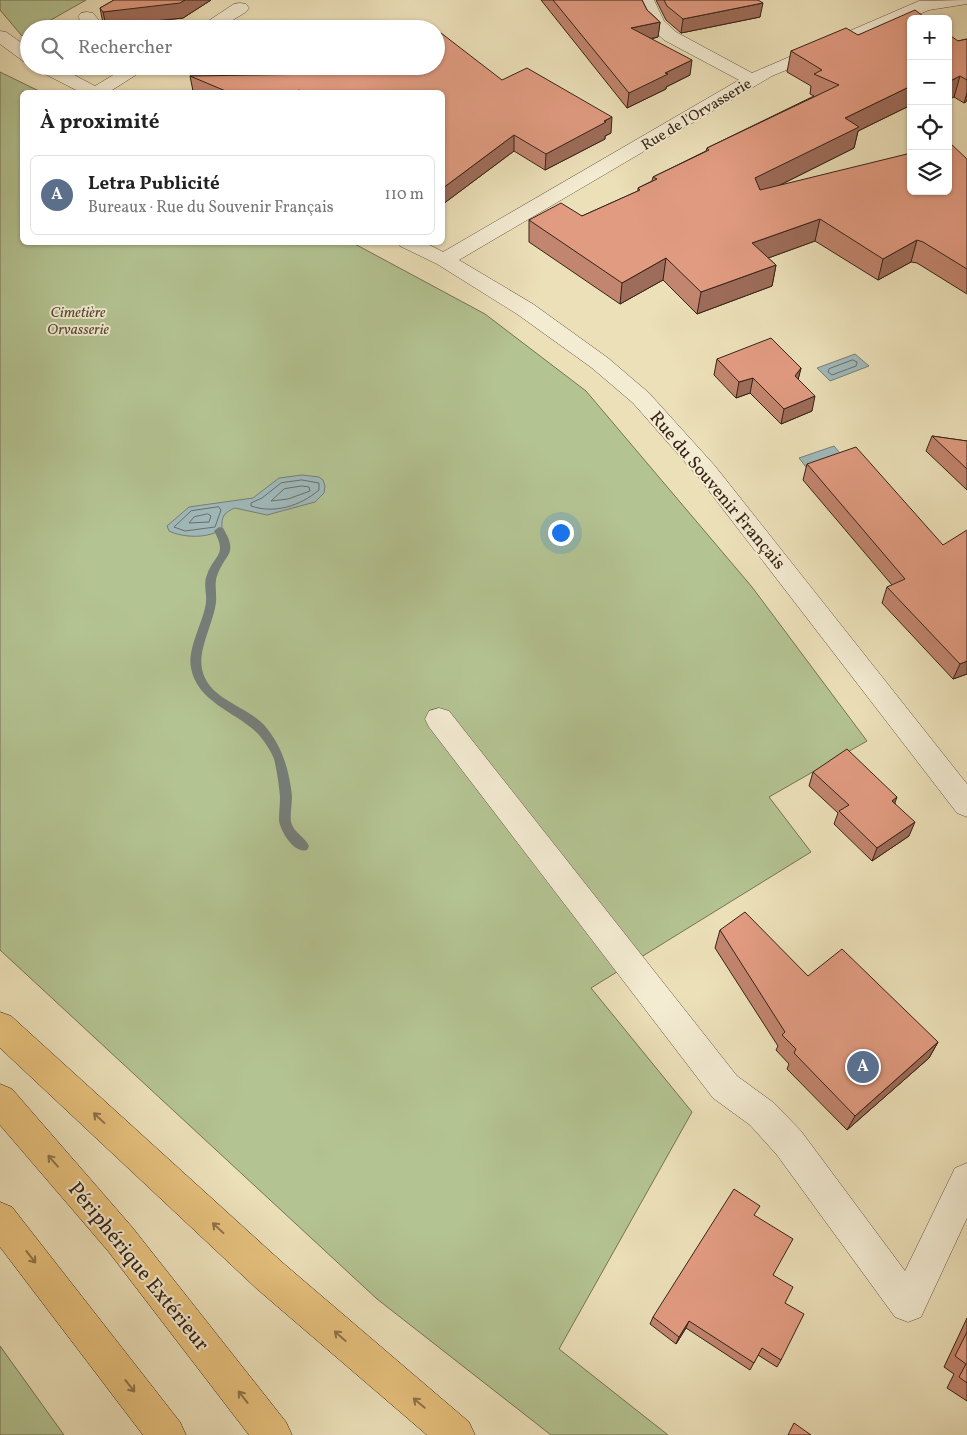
<!DOCTYPE html>
<html lang="fr">
<head>
<meta charset="utf-8">
<style>
  :root { --surface:#fff; --page:#f2f2f2; --text:#222; --muted:#767676; --line:#e0e0e0; --accent:#111827 }
  body { margin:0; font-family:Vollkorn,serif; background:var(--page); color:var(--text) }
  .controls { position:absolute; right:15px; top:15px; display:grid; overflow:hidden; border-radius:8px; box-shadow:0 1px 4px #0004 }
  .controls button { width:45px; height:45px; display:grid; place-items:center; padding:0; border:0; border-bottom:1px solid var(--line); background:var(--surface); color:var(--text); font:25px sans-serif }
  .you { position:absolute; left:560px; top:532px; width:18px; height:18px; margin:-12px; border:4px solid #fff; border-radius:50%; background:#1a73e8; box-shadow:0 0 0 8px #1a73e833 }
  .badge { display:grid; place-items:center; width:32px; height:32px; border-radius:50%; background:var(--accent); color:#fff; font-size:16px; font-weight:700 }
  .pin { position:absolute; translate:-50% -50%; border:2px solid #fff; box-shadow:0 1px 5px #0006 }
  .list { margin:0; padding:0; list-style:none }
  h2 { display:flex; justify-content:space-between; align-items:center; height:65px; margin:0; padding:0 20px; font-size:21px }
  h2 small { font-size:16px; font-weight:400; color:var(--muted) }
  .list li { display:grid; grid-template-columns:32px 1fr auto; gap:15px; align-items:center; box-sizing:border-box; height:80px; margin:0 10px 10px; padding:0 10px; border:1px solid var(--line); border-radius:8px }
  .list b { display:block; font-size:19px; white-space:nowrap }
  .list p { margin:0; font-size:16px; white-space:nowrap; color:var(--muted) }
  .list em { font-size:16px; font-style:normal; color:var(--muted) }
  .icon { flex:none; width:28px; height:28px; fill:none; stroke:currentColor; stroke-width:2; stroke-linecap:round; stroke-linejoin:round }
  .map { position:relative; flex:none; width:967px; height:1435px; overflow:hidden }
  .search { position:absolute; background:var(--surface); box-shadow:0 1px 4px #0004; left:20px; top:20px; width:425px; height:55px; display:flex; align-items:center; gap:12px; box-sizing:border-box; padding:0 18px; border-radius:28px; color:var(--muted); font-size:19px }
  .panel { position:absolute; background:var(--surface); box-shadow:0 1px 4px #0004; left:20px; top:90px; width:425px; height:155px; border-radius:8px }
  .map>svg:first-child { display:block }
  .green { fill:#b4c392; stroke:#757354 }
  .water { fill:#a0babc; stroke:#767e7a }
  .lines { fill:none; stroke-linecap:round; stroke-linejoin:round }
  .shore { stroke:#6b6e69; stroke-width:1 }
  .stream { fill:#767e7a; fill-rule:evenodd }
  .minor-casing { stroke:#64523f; stroke-width:1 }
  .highway-casing { stroke:#362316; stroke-width:1 }
  .minor { fill:#f3ebd2; fill-rule:evenodd }
  .highway { fill:#e6c07c; fill-rule:evenodd }
  .wall { fill:#c2856f; stroke:#362316 }
  .shaded-wall { fill:#9e6c5a; stroke:#362316 }
  .building { fill:#e19b81; stroke:#362316 }
  .oneway { stroke:#8e7249 }
  .labels { text-anchor:middle; stroke-width:4; stroke-linejoin:round; paint-order:stroke }
  .far-street-label { font-size:15px; fill:#362316; stroke:#f3ebd2 }
  .far-park-label { font-size:15px; font-style:italic; fill:#564b35; stroke:#f3ebd2 }
  .street-label { font-size:18px; fill:#362316; stroke:#f3ebd2 }
  .near-street-label { font-size:21px; fill:#362316; stroke:#f3ebd2 }
</style>
</head>
<body>
<div class="map">
<svg width="967" height="1435" viewBox="0 0 967 1435">
  <rect width="100%" height="100%" fill="#ece0b9"/>
  <filter id="stains"><feTurbulence type="fractalNoise" baseFrequency=".004" numOctaves="4"/><feColorMatrix values="0 0 0 0 .2 0 0 0 0 .09 0 0 0 0 .02 0 0 0 .5 -.17"/></filter>
  <radialGradient id="worn" r=".72"><stop offset=".6" stop-color="#630" stop-opacity="0"/><stop offset="1" stop-color="#630" stop-opacity=".3"/></radialGradient>
  <!-- green -->
  <path class="green" d="M0 0H86L35 29H29V32L22 36 0 10Z
    M0 72 41 92H22V242L353 243 485 314 586 391 752 587 867 741 769 797 811 852 591 988 692 1112 559 1349 668 1435H551L377 1299 0 950Z
    M0 1346 64 1435H0Z"/>
  <!-- water -->
  <path class="water" d="M855 354 869 366 830 381 817 368Z
    M834 446 845 459 809 471 799 458Z
    M302 475 319 477 323 480 325 486 324 493 315 502 267 515 235 508C225 512 221 516 222 528 211 539 183 538 169 531L167 526 189 507 253 498 279 478Z"/>
  <g class="lines">
    <!-- shore -->
    <path class="shore" d="M853 360 857 362 856 366 832 375 828 372 829 369Z
      M302 480 319 483V490C300 506 275 514 251 506V503L262 498 281 483Z
      M302 486 309 487 310 491 288 499 271 501 284 489Z
      M219 507 221 510 215 527 185 531 174 527 191 511Z
      M208 514 211 516 209 522 189 523 194 517Z"/>
    <!-- stream -->
    <path class="stream" d="M219 527 223 528C239 555 225 553 217 576 214 585 217 593 216 602 214 622 198 648 202 669 208 700 248 706 265 726 282 746 289 769 292 796 292 804 290 814 291 822 294 833 305 837 309 846L307 850C294 854 280 831 279 820 279 812 280 804 280 797 279 785 277 771 274 759 271 751 262 737 255 731 233 711 197 701 191 668 187 648 204 621 206 602 207 593 203 584 207 575 214 554 228 556 214 531Z"/>
    <defs>
      <path id="minor" d="M636 0H654L664 21 676 32 752 73 919 1 967 0V4L929 10 772 76 459 260 533 304 608 358 649 393 715 466 967 784V817L957 813 699 478 633 403 592 368 517 314 437 264 400 246 397 242H424L443 252 739 80 664 40 647 24Z
        M240 3 246 4 249 8 246 12 218 29H196L234 4Z
        M87 12 93 13 106 29H88L78 17 81 13Z
        M0 31 6 32 29 48V62L23 61 0 44Z
        M34 66H57L95 86 128 66H150L109 92H80L37 70Z
        M439 708 449 711 737 1076 774 1103 801 1131 905 1271 955 1168 967 1163V1218L921 1317 908 1322 895 1317 777 1155 750 1125 713 1098 429 727 425 719 429 711Z"/>
      <path id="highway" d="M0 1012 11 1016 283 1263 469 1422 475 1435H427L257 1289 0 1048Z
        M0 1084 12 1089 132 1227 286 1422 292 1435H249L108 1251 0 1125Z
        M0 1202 12 1207 180 1422 186 1435H143L0 1247Z"/>
    </defs>
    <!-- minor casing -->
    <use href="#minor" class="minor-casing"/>
    <!-- highway casing -->
    <use href="#highway" class="highway-casing"/>
    <!-- minor -->
    <use href="#minor" class="minor"/>
    <!-- highway -->
    <use href="#highway" class="highway"/>
  </g>
  <!-- wall -->
  <path class="wall" d="M114 0H211L183 18 106 26 103 23 100 8Z
    M541 0H642L647 10 660 22 658 37 651 39 690 75 666 87V89L627 108Z
    M656 0H758L760 17 681 33 666 20Z
    M911 19V105L858 131 854 148 778 186 967 159V294L917 263 911 262 878 280 815 241 768 258 776 265 772 286 697 314 663 280 620 304 529 242V220L582 216 638 191V188L652 181 653 177 706 151 707 148 814 96 810 94 811 86 787 72 791 51 858 35Z
    M967 39V101L964 103 954 97 958 41Z
    M190 76 502 80 611 133 605 136V139L545 170 514 151 443 204 442 92H195L193 91Z
    M717 359 801 368 798 379 812 411 781 424 750 393 736 398 714 375Z
    M932 436 967 441V490L926 451Z
    M807 464 943 545 967 674 953 679 882 603 887 587 892 585 803 480Z
    M813 772 895 803 909 836 872 861 834 824 838 813 809 786Z
    M720 930 808 976 938 1042 929 1058 847 1130 787 1069 789 1064 776 1050 778 1046 715 948Z
    M755 1216 773 1275 785 1303 781 1360 777 1367 758 1355 750 1370 686 1328 676 1344 650 1324 653 1317Z
    M967 1318V1401L947 1388 954 1374 944 1367Z"/>
  <!-- shaded-wall -->
  <path class="shaded-wall" d="M185 0H211L183 18 106 26 103 12Z
    M763 3 760 17 681 33 683 19Z
    M660 22 658 37 630 43 631 28Z
    M692 60 690 75 666 87V89L627 108 629 93 665 73Z
    M960 76 954 97 948 100V82Z
    M911 86V105L858 131 854 148 752 199 755 178 845 118Z
    M967 93V101L964 103Z
    M612 117 611 133 605 136V139L545 170 546 154Z
    M514 135V151L443 204V188Z
    M820 219 815 241 749 265 752 243Z
    M917 240 911 262 878 280 883 259Z
    M666 258 663 280 620 304 622 283Z
    M776 265 772 286 697 314 701 292Z
    M801 368 797 384 795 376Z
    M753 378 750 393 736 398 739 382Z
    M815 396 812 411 781 424 784 409Z
    M967 661V674L953 679 960 664Z
    M897 797 892 811V801Z
    M915 822 909 836 872 861 877 848Z
    M938 1042 929 1058 847 1130 855 1116Z
    M689 1321 686 1328 676 1344 679 1337Z"/>
  <!-- building -->
  <path class="building" d="M114 0H185L180 3 103 12 100 8Z
    M553 0H642L647 10 660 22 631 28 692 60 665 73 668 74 629 93Z
    M664 0H758L763 3 683 19 667 6Z
    M915 10 927 19H911V86L845 118 859 127 755 178 760 190 911 153V191H948V144L950 143 967 159V269L923 242 917 240 883 259 820 219 752 243 776 265 701 292 666 258 622 283 529 220 561 203 582 216 640 190 638 188 657 179 653 177 709 150 707 148 839 85 814 74 822 70 791 51 846 28 858 35Z
    M441 33 502 80 527 68 612 117 604 121 606 122 546 154 514 135 443 188 442 92H304L299 90 295 92H228L190 76 324 74 347 66H436V35Z
    M948 34 958 41 967 39V80L960 76 948 82Z
    M771 338 801 368 795 376 815 396 784 409 753 378 739 382 717 359Z
    M932 436 967 441V469Z
    M856 447 943 545 967 530V661L960 664 887 587 905 579 807 464Z
    M847 749 897 797 892 801 915 822 877 848 839 811 849 805 813 772Z
    M745 912 808 976 842 949 938 1042 855 1116 794 1053 796 1049 782 1035 785 1032 720 930Z
    M734 1189 760 1206 754 1215 793 1239 773 1275 793 1287 785 1303 804 1314 781 1360 762 1348 754 1363 689 1321 679 1337 653 1317Z
    M967 1332V1383L959 1377 966 1364 955 1356Z
    M794 1423 811 1435H788Z"/>
  <!-- one-way arrows -->
  <defs><path id="oneway-shaft" d="M-6 0H5M1.5-3L5.5 0L1.5 3" fill="none" stroke-width="1.6" stroke-linecap="round" stroke-linejoin="round" transform="scale(1.25)"/></defs>
  <g class="oneway">
    <use href="#oneway-shaft" transform="translate(99 1118) rotate(-137)"/>
    <use href="#oneway-shaft" transform="translate(53 1161) rotate(-131)"/>
    <use href="#oneway-shaft" transform="translate(218 1228) rotate(-137)"/>
    <use href="#oneway-shaft" transform="translate(31 1257) rotate(52)"/>
    <use href="#oneway-shaft" transform="translate(340 1336) rotate(-139)"/>
    <use href="#oneway-shaft" transform="translate(130 1386) rotate(52)"/>
    <use href="#oneway-shaft" transform="translate(243 1397) rotate(-128)"/>
    <use href="#oneway-shaft" transform="translate(419 1403) rotate(-140)"/>
  </g>
  <g class="labels">
    <!-- far-street labels -->
    <g class="far-street-label">
      <text transform="translate(696 114) rotate(-31)" y="5">Rue de l'Orvasserie</text>
    </g>
    <!-- far-park labels -->
    <g class="far-park-label">
      <text x="78" y="317">Cimetière<tspan x="78" dy="17">Orvasserie</tspan></text>
    </g>
    <!-- street labels -->
    <g class="street-label">
      <text transform="translate(718 490) rotate(50)" y="6">Rue du Souvenir Français</text>
    </g>
    <!-- near-street labels -->
    <g class="near-street-label">
      <text transform="translate(139 1266) rotate(51)" y="7">Périphérique Extérieur</text>
    </g>
  </g>
  <rect width="100%" height="100%" filter="url(#stains)"/>
  <rect width="100%" height="100%" fill="url(#worn)"/>
</svg>
<div class="controls">
<button>+</button>
<button>−</button>
<button><svg class="icon" aria-label="locate" viewBox="0 0 24 24"><circle cx="12" cy="12" r="6"/><path d="M12 2v4M12 18v4M2 12h4M18 12h4"/></svg></button>
<button><svg class="icon" aria-label="layers" viewBox="0 0 24 24"><path d="M12 4l9 5-9 5-9-5zM3 14l9 5 9-5"/></svg></button>
</div>
<div class="you"></div>
<div class="pin badge" style="left:863px;top:1067px;background:#5c6f8a">A</div>
<div class="search"><svg class="icon" aria-label="search" viewBox="0 0 24 24"><circle cx="10" cy="10" r="6"/><path d="M15 15l6 6"/></svg>Rechercher</div>
<section class="panel">
<h2>À proximité<small></small></h2>
<ul class="list">
<li><span class="badge" style="background:#5c6f8a">A</span><div><b>Letra Publicité</b><p>Bureaux · Rue du Souvenir Français</p></div><em>110 m</em></li>
</ul>
</section>
</div>
</body>
</html>
